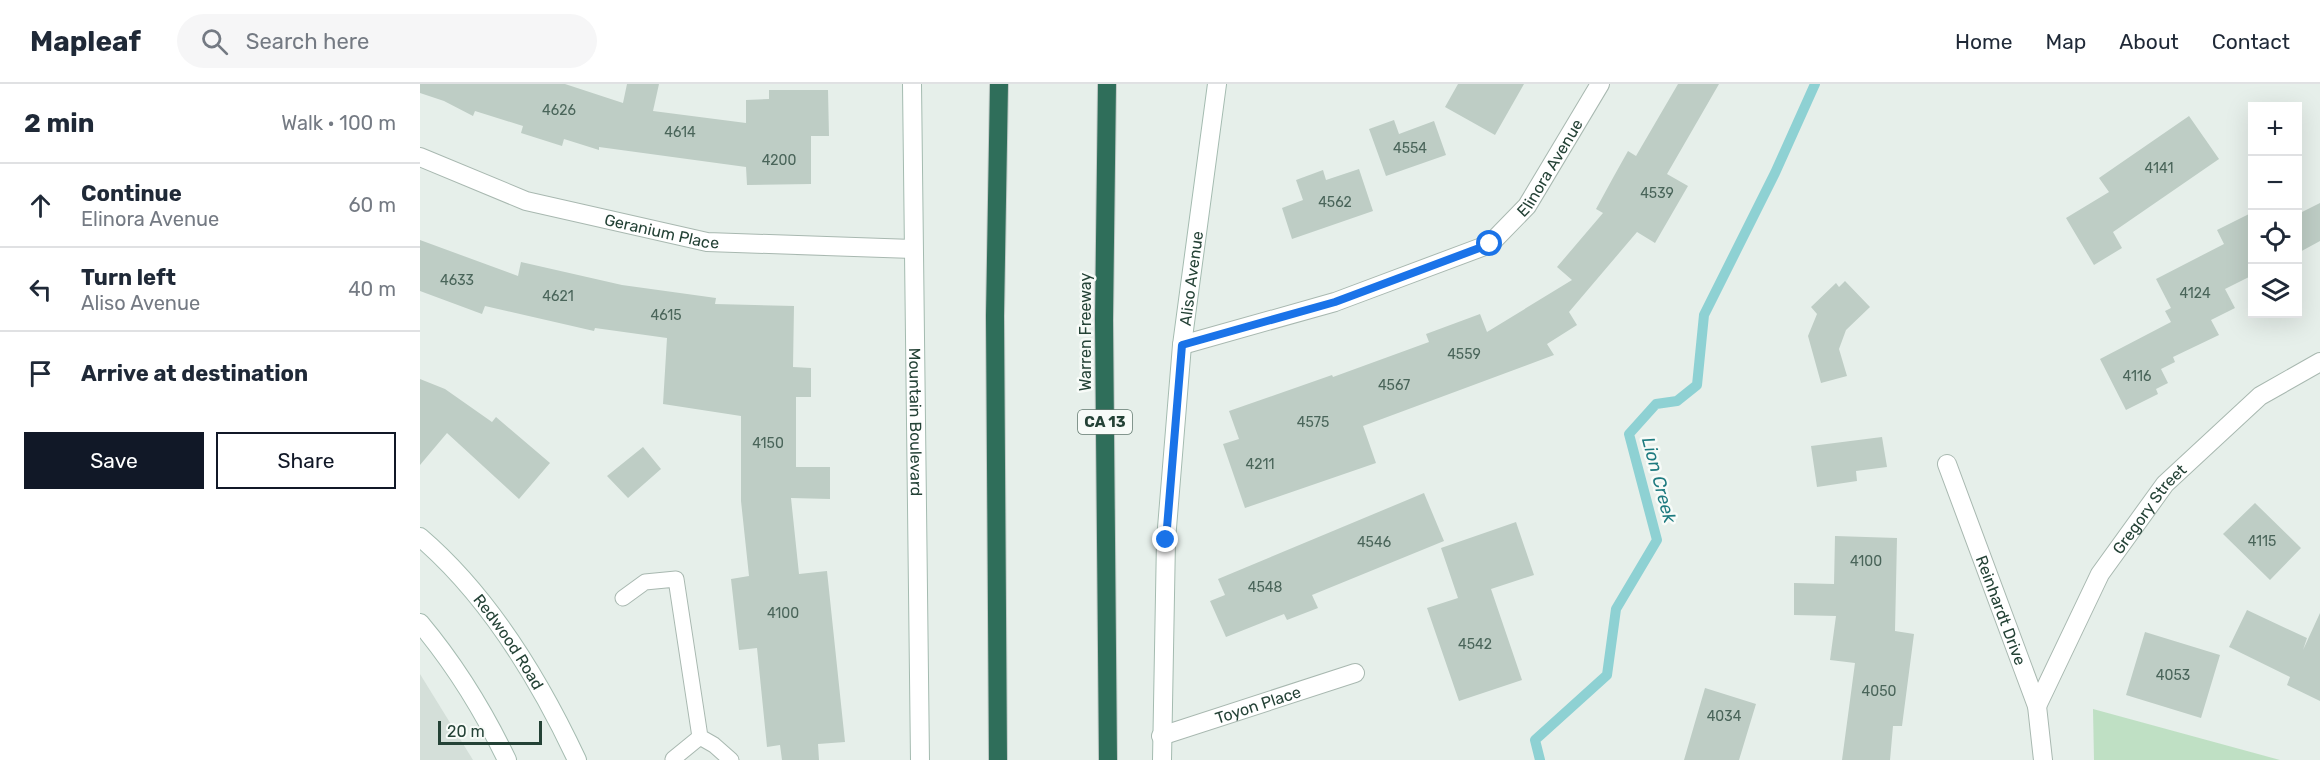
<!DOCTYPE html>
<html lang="en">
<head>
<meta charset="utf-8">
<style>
  :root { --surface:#fff; --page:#f6f6f7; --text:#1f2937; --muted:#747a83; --line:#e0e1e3; --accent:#111827 }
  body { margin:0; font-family:Rubik,sans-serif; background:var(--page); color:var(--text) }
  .controls { position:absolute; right:18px; top:18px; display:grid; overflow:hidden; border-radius:0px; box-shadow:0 6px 24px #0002 }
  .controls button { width:54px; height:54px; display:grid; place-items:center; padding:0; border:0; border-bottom:2px solid var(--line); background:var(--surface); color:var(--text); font:30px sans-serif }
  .scale { position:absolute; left:18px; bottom:15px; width:104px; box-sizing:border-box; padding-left:6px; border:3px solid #244236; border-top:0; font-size:16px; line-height:21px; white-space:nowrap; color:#244236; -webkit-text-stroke:4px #f7fbf8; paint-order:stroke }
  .stop { position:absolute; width:18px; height:18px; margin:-14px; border:4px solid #1a73e8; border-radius:50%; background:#fff }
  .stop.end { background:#1a73e8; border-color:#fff; box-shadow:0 2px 6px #0008 }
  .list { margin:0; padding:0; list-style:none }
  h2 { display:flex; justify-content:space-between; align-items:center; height:78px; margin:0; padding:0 24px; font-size:26px }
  h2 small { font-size:20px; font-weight:400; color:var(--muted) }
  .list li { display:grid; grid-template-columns:39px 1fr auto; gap:18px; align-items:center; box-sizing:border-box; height:84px; padding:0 24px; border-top:2px solid var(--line) }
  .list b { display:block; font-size:22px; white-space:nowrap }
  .list p { margin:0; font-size:20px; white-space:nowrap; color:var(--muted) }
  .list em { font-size:20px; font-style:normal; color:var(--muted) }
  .actions { display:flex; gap:12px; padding:18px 24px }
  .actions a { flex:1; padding:14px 0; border:2px solid var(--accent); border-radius:0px; text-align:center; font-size:21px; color:var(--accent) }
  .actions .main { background:var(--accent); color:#fff }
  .icon { flex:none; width:33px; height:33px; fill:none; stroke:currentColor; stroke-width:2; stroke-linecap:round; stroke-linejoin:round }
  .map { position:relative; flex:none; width:1900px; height:676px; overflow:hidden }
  header { display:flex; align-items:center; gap:36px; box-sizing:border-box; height:84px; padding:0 30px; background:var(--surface); border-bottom:2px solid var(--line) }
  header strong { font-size:28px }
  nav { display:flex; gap:33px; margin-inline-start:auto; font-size:21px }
  .search { width:420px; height:54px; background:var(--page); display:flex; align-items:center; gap:15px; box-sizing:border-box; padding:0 21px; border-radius:33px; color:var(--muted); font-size:22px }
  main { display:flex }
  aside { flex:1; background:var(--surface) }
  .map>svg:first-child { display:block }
  .built { fill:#d4dfd9 }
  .green { fill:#bfe0c4 }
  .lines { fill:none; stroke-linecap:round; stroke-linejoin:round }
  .stream { stroke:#8ed1d3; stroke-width:10 }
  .building { fill:#becdc5 }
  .service-casing { stroke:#a8b8b0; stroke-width:17 }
  .minor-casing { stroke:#a8b8b0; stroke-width:20 }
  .secondary-casing { stroke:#a4bbb0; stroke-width:20 }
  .motorway-casing { stroke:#c2cac7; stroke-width:20 }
  .service { stroke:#fff; stroke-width:15 }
  .minor { stroke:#fff; stroke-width:18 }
  .secondary { stroke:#fff; stroke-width:18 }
  .motorway { stroke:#2f6e5a; stroke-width:18 }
  .route { stroke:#1a73e8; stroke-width:8 }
  .labels { text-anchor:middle; stroke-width:5; stroke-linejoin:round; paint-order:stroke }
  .number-label { font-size:14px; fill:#4a655a }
  .shield { fill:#f7fbf8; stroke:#637a70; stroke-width:1.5 }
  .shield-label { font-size:15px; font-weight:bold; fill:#244236 }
  .street-label { font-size:16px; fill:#244236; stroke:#f7fbf8 }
  .water-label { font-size:18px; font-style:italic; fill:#1d7a7f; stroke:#f7fbf8 }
</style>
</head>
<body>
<header>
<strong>Mapleaf</strong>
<div class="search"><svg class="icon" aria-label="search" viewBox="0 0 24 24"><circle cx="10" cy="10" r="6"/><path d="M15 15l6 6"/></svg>Search here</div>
<nav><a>Home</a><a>Map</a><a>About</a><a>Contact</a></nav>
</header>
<main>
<aside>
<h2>2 min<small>Walk · 100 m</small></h2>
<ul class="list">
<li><svg class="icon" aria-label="ahead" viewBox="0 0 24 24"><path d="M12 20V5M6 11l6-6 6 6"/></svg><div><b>Continue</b><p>Elinora Avenue</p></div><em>60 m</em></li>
<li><svg class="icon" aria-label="left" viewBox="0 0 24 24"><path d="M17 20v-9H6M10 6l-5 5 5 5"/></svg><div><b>Turn left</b><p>Aliso Avenue</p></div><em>40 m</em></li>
<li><svg class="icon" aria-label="arrive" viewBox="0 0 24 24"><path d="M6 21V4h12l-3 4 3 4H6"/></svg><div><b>Arrive at destination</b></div></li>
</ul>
<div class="actions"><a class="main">Save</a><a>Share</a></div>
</aside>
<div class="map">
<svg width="1900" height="676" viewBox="0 0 1900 676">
  <rect width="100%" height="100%" fill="#e6efea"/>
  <!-- built -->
  <path class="built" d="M0 590 53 676H0Z"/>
  <!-- green -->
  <path class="green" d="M1673 625 1860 676H1674Z"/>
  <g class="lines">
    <!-- stream -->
    <path class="stream" d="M1120 676 1115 656 1187 591 1196 525 1237 456 1209 350 1236 320 1257 317 1277 301 1284 231 1355 89 1395 0"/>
  </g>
  <!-- building -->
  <path class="building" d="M0 0H145L203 19 207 0H239L233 27 326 39V16L349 15V6H408L409 52H391V100L327 101 326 83 179 63V66L144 55 142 62 101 49 103 42 55 27 53 32 24 17 0 9Z
    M1038 0H1104L1075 51 1025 23Z
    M1258 0H1299L1247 90 1268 102 1235 159 1217 148 1149 228 1157 241 1127 260 1134 271 943 342 956 379 825 424 803 360 819 355 809 327 912 291 913 293 1009 258 1006 250 1060 230 1067 248 1152 196 1137 183 1183 129 1176 125 1194 92 1208 67 1216 72Z
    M1769 32 1799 75 1693 148 1702 164 1674 181 1646 134 1689 108 1679 94Z
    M974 36 979 50 1014 37 1026 71 966 92 949 45Z
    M939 85 953 127 872 155 862 124 883 116 876 96 903 86 906 96Z
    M1900 119V157L1878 169V130Z
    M1833 128V191L1805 205 1815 224 1791 236 1799 251 1753 273 1755 278 1741 285 1748 299 1736 305 1738 310 1706 326 1680 275 1751 238 1745 227 1751 224 1736 195 1804 160 1797 146Z
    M0 156 98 192 101 178 202 201 296 214 295 220 374 222 373 283 391 284V313H376V383H410V415L371 414 379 490 407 487 425 658 398 660 399 676H362L360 661 347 663 337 564 319 566 311 495 329 492 321 417V332L243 320 247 254 175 244 174 247 65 222 62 230 0 207Z
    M1425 197 1450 223 1426 246 1419 265 1427 292 1401 299 1388 252 1397 230 1391 223 1416 199 1419 203Z
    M0 295 25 305 72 338 76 333 130 379 99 415 27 349 0 381Z
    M1462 353 1467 383 1436 387 1437 397 1397 403 1391 362Z
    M223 363 241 385 208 414 187 392Z
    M1004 409 1024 457 892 511 898 524 867 536 864 530 806 553 790 517 805 511 798 495Z
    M1835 419 1881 464 1850 496 1803 450Z
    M1096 438 1114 491 1071 505 1102 596 1039 617 1007 524 1038 514 1021 464Z
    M1415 452 1477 454 1475 547 1494 550 1482 642H1473L1470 676H1422L1435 579 1410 576 1416 532 1374 531V499L1414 500Z
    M1827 526 1887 554 1883 566 1900 529V617L1867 601 1870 593 1809 563Z
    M1725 548 1800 571 1781 634 1706 611Z
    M1285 604 1336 620 1319 676H1264Z"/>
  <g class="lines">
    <defs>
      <path id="service" d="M203 514 225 498 256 495 280 653
        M280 653 294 661 311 676
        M253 675 280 653"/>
      <g id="minor">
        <path id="s1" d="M0 73 106 117 287 158 493 165"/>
        <path id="s2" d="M762 261 915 218 1070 160 1107 122 1180 0"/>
        <path id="s3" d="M1527 380 1617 622 1623 676"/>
        <path id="s4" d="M1617 622 1680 490 1745 400 1840 312 1900 278"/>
        <path id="s5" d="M741 652 935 589"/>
      </g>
      <g id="secondary">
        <path id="s6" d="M492 0 500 676"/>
        <path id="s7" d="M0 453C69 512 119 595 157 676"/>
        <path d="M0 539C36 582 63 626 87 676"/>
        <path id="s8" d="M742 676 746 456 762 261 797 0"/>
      </g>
      <path id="motorway" d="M687 0 684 236 688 676
        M578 676 575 232 579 0"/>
    </defs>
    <!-- service casing -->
    <use href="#service" class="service-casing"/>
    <!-- minor casing -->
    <use href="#minor" class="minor-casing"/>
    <!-- secondary casing -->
    <use href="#secondary" class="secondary-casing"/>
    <!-- motorway casing -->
    <use href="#motorway" class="motorway-casing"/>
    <!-- service -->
    <use href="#service" class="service"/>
    <!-- minor -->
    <use href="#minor" class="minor"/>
    <!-- secondary -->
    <use href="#secondary" class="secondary"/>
    <!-- motorway -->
    <use href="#motorway" class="motorway"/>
  </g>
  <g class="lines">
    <!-- route -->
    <path class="route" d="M746 456 762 261 915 218 1070 160"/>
  </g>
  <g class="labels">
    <!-- number labels -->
    <g class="number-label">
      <text x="139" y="31">4626</text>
      <text x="260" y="53">4614</text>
      <text x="990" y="69">4554</text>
      <text x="359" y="81">4200</text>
      <text x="1739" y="89">4141</text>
      <text x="1237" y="114">4539</text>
      <text x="915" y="123">4562</text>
      <text x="37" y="201">4633</text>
      <text x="1775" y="214">4124</text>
      <text x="138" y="217">4621</text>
      <text x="246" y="236">4615</text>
      <text x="1044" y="275">4559</text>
      <text x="1717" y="297">4116</text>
      <text x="974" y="306">4567</text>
      <text x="893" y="343">4575</text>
      <text x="348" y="364">4150</text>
      <text x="840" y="385">4211</text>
      <text x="1842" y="462">4115</text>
      <text x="954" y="463">4546</text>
      <text x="1446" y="482">4100</text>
      <text x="845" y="508">4548</text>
      <text x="363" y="534">4100</text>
      <text x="1055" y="565">4542</text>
      <text x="1753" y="596">4053</text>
      <text x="1459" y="612">4050</text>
      <text x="1304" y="637">4034</text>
    </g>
    <!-- shield labels -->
    <rect class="shield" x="658" y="326" width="54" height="24" rx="4.5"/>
    <g class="shield-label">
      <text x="685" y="343">CA 13</text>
    </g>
    <!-- street labels -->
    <g class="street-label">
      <text dy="6" stroke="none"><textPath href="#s2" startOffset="422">Elinora Avenue</textPath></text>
      <text dy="6" stroke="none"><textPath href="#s1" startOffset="254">Geranium Place</textPath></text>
      <text dy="6" stroke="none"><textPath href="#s8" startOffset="483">Aliso Avenue</textPath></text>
      <text transform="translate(665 248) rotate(-90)" y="6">Warren Freeway</text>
      <text dy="6" stroke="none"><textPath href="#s6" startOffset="338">Mountain Boulevard</textPath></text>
      <text dy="6" stroke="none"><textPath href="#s4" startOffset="228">Gregory Street</textPath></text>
      <text dy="6" stroke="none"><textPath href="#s3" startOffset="156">Reinhardt Drive</textPath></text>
      <text dy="6" stroke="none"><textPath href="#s7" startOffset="138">Redwood Road</textPath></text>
      <text dy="6" stroke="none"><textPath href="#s5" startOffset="102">Toyon Place</textPath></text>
    </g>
    <!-- water labels -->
    <g class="water-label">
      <text transform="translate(1239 396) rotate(75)" y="6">Lion Creek</text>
    </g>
  </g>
</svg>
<div class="controls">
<button>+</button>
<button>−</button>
<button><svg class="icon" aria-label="locate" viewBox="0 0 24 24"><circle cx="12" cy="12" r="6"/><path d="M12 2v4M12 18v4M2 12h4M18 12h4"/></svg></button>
<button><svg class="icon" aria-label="layers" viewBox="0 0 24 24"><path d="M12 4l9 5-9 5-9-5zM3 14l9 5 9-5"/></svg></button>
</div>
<div class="scale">20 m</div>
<div class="stop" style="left:1070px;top:160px"></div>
<div class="stop end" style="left:746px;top:456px"></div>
</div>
</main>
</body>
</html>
